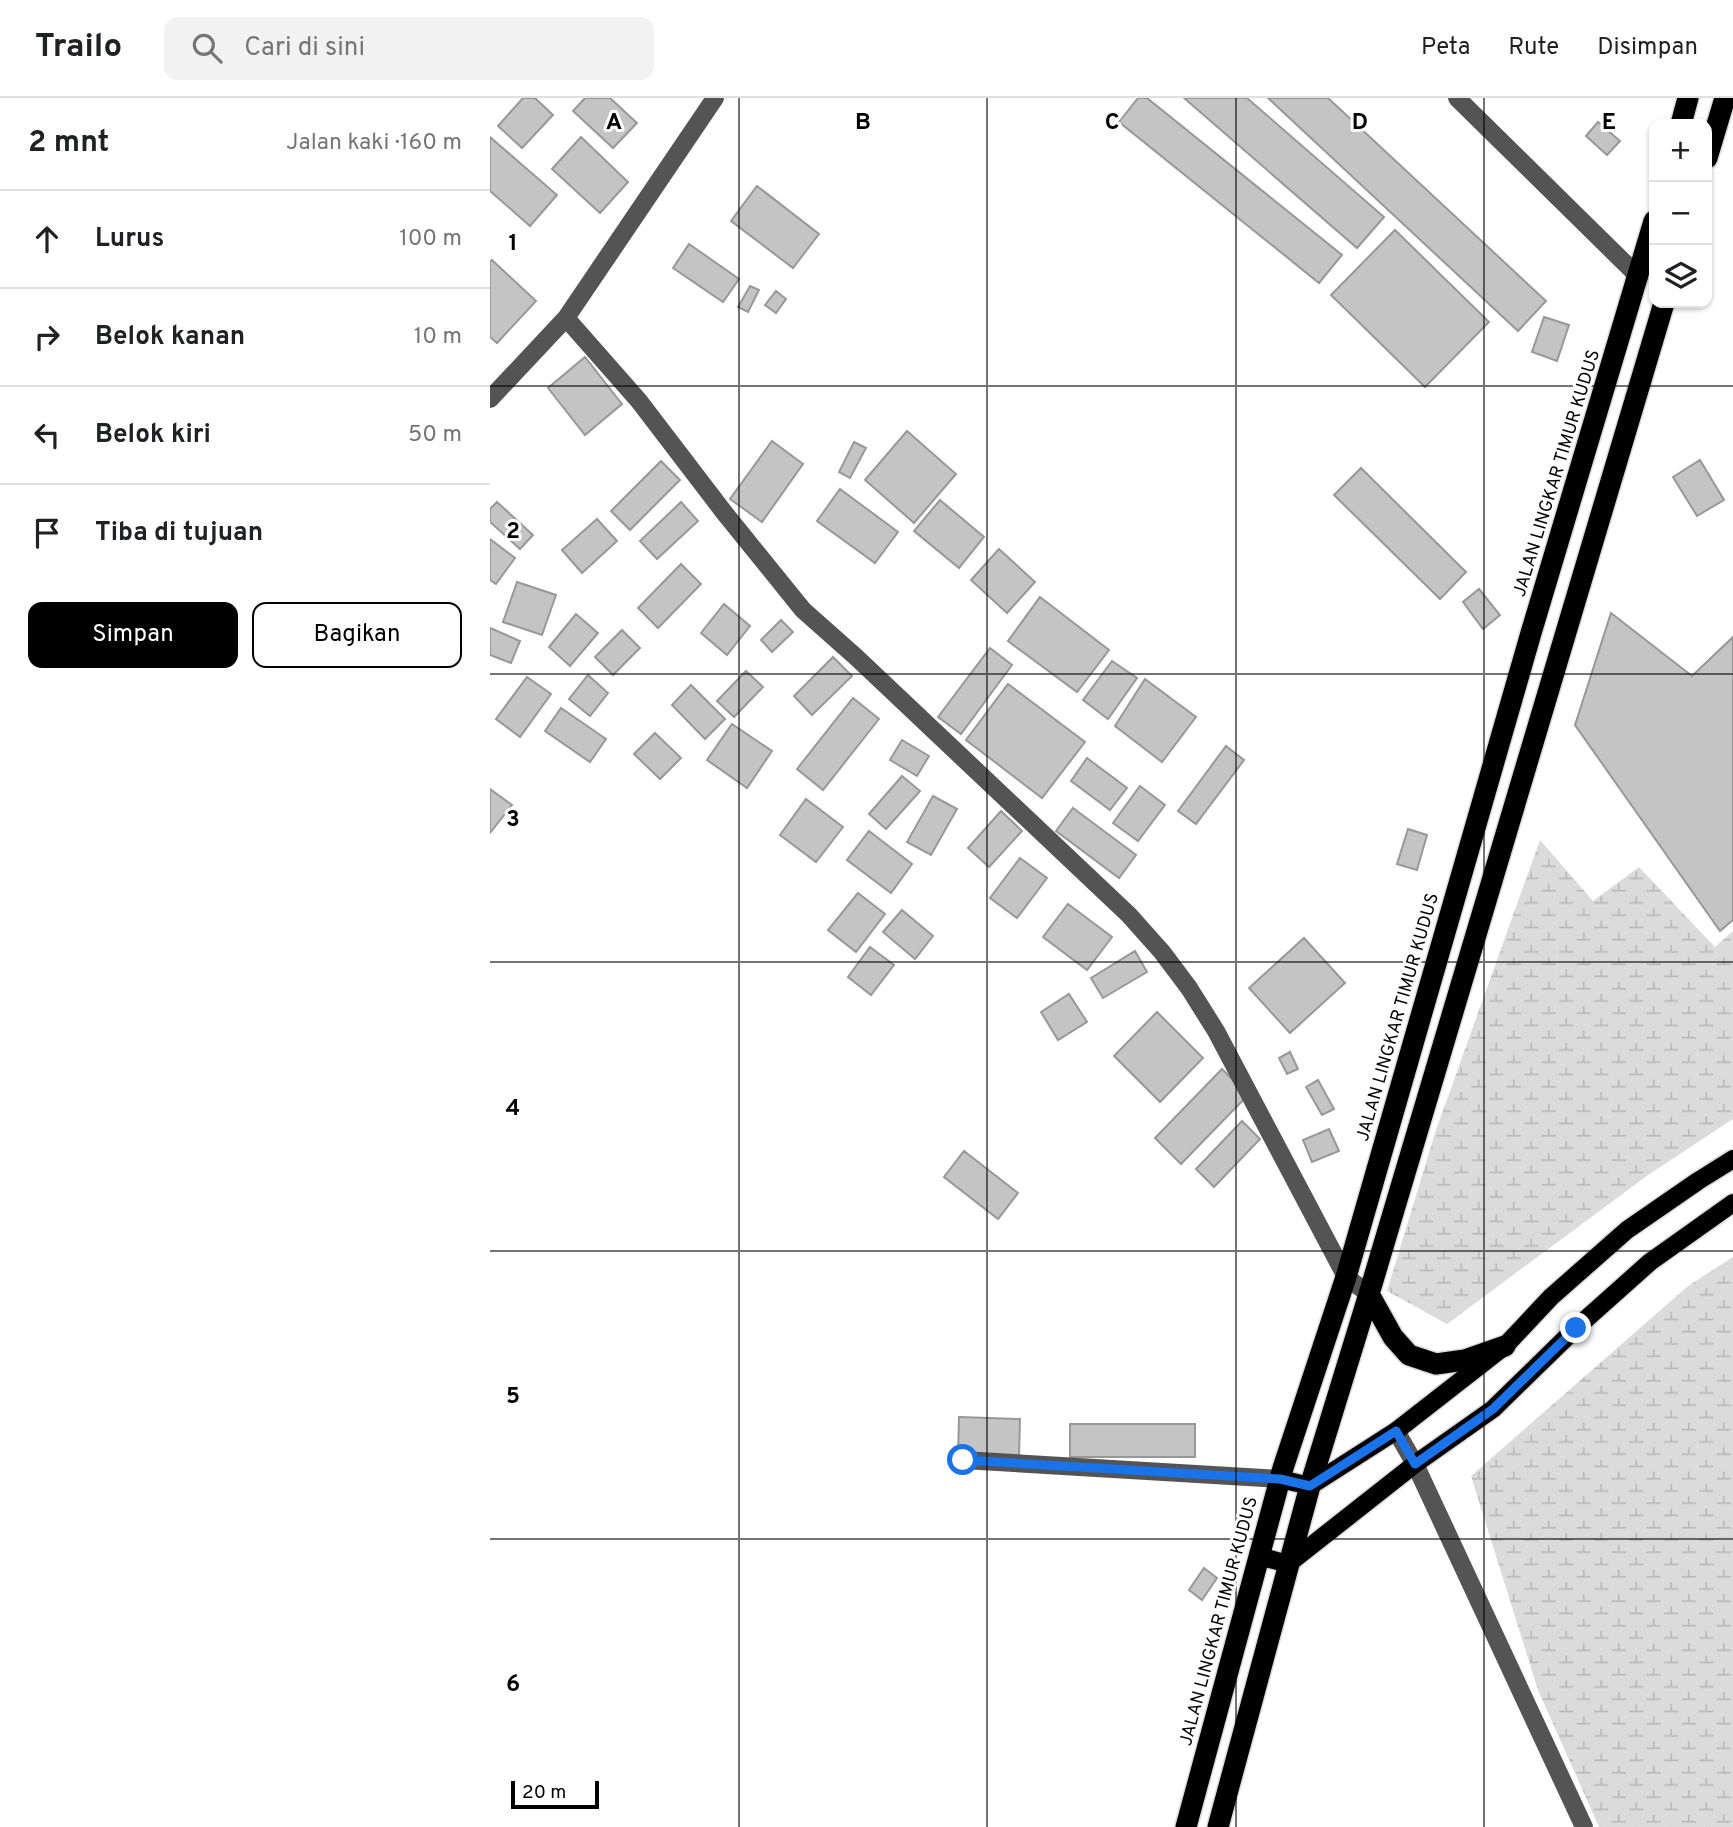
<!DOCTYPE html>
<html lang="id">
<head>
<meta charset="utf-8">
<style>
  :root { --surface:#fff; --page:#f2f2f2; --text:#202124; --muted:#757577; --line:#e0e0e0; --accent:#000 }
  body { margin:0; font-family:Overpass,sans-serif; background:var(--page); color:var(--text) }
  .controls { position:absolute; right:21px; top:21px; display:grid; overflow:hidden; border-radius:14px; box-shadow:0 2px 5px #0004 }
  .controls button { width:63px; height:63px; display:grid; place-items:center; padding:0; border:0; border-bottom:2px solid var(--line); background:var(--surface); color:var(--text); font:35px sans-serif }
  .scale { position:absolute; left:21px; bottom:18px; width:88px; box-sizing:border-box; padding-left:7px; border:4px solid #000; border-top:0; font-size:19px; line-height:24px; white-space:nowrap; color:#000; -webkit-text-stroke:5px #fff; paint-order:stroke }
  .stop { position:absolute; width:21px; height:21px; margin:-16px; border:5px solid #1a73e8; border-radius:50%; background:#fff }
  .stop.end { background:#1a73e8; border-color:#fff; box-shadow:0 2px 7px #0008 }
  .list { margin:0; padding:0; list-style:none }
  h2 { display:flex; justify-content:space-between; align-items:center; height:91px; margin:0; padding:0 28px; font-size:30px }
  h2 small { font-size:23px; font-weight:400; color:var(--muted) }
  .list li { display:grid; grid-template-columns:46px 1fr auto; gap:21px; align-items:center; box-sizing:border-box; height:98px; padding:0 28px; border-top:2px solid var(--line) }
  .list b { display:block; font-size:26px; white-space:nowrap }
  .list em { font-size:23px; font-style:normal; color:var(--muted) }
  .actions { display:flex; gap:14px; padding:21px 28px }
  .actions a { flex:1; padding:16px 0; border:2px solid var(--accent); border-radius:14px; text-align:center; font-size:24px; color:var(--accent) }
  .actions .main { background:var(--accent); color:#fff }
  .icon { flex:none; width:38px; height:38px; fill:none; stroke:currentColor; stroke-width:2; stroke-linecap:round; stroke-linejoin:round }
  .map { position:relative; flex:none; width:1243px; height:1729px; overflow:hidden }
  header { display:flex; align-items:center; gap:42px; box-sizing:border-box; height:98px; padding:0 35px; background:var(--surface); border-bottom:2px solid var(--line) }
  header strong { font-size:33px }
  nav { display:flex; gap:38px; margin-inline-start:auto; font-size:24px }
  .search { width:490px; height:63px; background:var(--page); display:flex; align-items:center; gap:18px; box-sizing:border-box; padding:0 24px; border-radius:14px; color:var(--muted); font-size:26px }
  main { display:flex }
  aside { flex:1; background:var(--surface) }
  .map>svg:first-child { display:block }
  .wetland { fill:url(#wetland-marsh) }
  .building { fill:#c4c4c4; stroke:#989898; stroke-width:2 }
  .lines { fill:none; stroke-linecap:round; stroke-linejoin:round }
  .major-casing { stroke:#dbdbdb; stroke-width:21 }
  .highway-casing { stroke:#dbdbdb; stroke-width:24 }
  .minor { stroke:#545454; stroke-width:18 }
  .major { stroke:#000; stroke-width:18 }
  .highway { stroke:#000; stroke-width:21 }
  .route { stroke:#1a73e8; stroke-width:9 }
  .grid { fill:none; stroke:#000; stroke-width:2; stroke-opacity:0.55 }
  .labels { text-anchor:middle; stroke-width:6; stroke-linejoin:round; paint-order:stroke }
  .street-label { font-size:18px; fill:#000; stroke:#fff }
  .grid-label { font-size:23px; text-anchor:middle; font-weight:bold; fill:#000; stroke:#fff; stroke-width:6; stroke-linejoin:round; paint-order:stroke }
</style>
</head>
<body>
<header>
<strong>Trailo</strong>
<div class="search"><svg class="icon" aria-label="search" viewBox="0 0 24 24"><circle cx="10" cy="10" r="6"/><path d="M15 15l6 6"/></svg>Cari di sini</div>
<nav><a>Peta</a><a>Rute</a><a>Disimpan</a></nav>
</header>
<main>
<aside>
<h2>2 mnt<small>Jalan kaki · 160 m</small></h2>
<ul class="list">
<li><svg class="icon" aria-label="ahead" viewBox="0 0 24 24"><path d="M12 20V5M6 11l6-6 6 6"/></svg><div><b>Lurus</b></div><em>100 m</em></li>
<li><svg class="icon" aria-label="right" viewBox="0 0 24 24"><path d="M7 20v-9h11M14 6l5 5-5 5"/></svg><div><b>Belok kanan</b></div><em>10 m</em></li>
<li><svg class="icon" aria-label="left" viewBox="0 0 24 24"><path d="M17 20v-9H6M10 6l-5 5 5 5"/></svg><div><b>Belok kiri</b></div><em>50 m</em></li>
<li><svg class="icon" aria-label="arrive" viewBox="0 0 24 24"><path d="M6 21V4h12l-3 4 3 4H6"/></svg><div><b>Tiba di tujuan</b></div></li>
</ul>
<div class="actions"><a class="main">Simpan</a><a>Bagikan</a></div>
</aside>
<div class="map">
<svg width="1243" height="1729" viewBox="0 0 1243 1729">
  <defs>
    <pattern id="wetland-marsh" width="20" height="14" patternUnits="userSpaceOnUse" patternTransform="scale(1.75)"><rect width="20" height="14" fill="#dbdbdb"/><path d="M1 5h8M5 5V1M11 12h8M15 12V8" fill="none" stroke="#bababa"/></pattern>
  </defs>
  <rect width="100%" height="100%" fill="#fff"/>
  <!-- wetland -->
  <path class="wetland" d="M1050 742 1103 803 1149 769 1225 849 1243 833V1021L1158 1077 957 1226 897 1193 945 1035Z
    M1243 1159V1729H1109L1048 1592 981 1378 1198 1188Z"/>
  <!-- building -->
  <path class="building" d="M33 0H45L63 17 32 50 8 28Z
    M95 0H120L147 25 123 50 83 13Z
    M648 0H657L852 157 829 185 629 24Z
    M694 0H757L894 119 867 150Z
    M778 0H838L1056 203 1028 233Z
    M1108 24 1130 43 1117 57 1096 38Z
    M0 39 67 97 40 128 0 93Z
    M91 39 138 84 110 115 62 71Z
    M267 88 329 136 303 170 241 123Z
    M905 132 999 224 935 289 841 197Z
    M199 146 249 181 233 204 183 170Z
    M2 162 46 203 7 245 0 239V164Z
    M260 188 269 192 258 214 248 209Z
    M286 193 296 201 286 215 275 207Z
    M1054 219 1079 227 1067 263 1042 254Z
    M95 259 132 306 95 337 58 290Z
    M417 333 466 376 424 425 375 382Z
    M282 343 313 366 272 424 240 401Z
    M364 344 376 350 360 380 349 374Z
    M1210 362 1234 402 1207 418 1183 379Z
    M171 363 190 382 140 432 121 413Z
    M871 370 976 474 950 501 844 397Z
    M350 391 408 434 385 465 327 423Z
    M450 402 494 439 469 470 424 433Z
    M7 404 43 437 30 451 0 424V411Z
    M191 404 208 423 167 461 150 443Z
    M107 421 127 443 92 475 72 452Z
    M0 441 25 460 6 486 0 482Z
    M509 451 545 484 517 515 481 482Z
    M191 466 211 486 168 530 148 510Z
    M27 484 66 497 52 537 13 524Z
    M989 491 1010 517 993 531 973 504Z
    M550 499 619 552 587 594 518 543Z
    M234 506 260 528 237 557 211 535Z
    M1121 515 1202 578 1243 539V822L1230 833 1085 627Z
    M86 516 108 535 80 568 59 549Z
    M291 522 303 534 282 554 271 542Z
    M0 530 30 543 21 565 0 557Z
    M132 532 150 550 123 577 105 559Z
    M500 550 522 567 471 636 448 619Z
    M343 559 362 578 322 617 304 598Z
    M622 563 647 580 618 621 593 602Z
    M256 573 273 589 244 619 227 603Z
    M98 577 118 595 100 618 79 601Z
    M37 579 61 596 30 639 6 621Z
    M655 581 706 619 672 664 625 628Z
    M518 586 595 644 552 700 476 642Z
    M201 587 235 621 215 641 182 607Z
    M363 600 389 621 333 692 307 671Z
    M71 610 116 641 100 664 55 633Z
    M242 626 282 653 257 690 217 662Z
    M165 635 191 660 170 681 144 656Z
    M412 642 439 658 427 678 400 662Z
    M736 648 754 662 706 726 688 713Z
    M597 660 637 690 620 712 581 683Z
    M412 678 430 693 396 731 379 716Z
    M650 688 675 707 648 743 623 725Z
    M0 691 22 707 0 735Z
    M443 698 467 711 441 757 417 744Z
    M316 701 353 729 326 764 290 737Z
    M583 710 646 757 629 780 566 733Z
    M511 713 532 733 499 769 478 750Z
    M918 731 937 737 927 772 907 766Z
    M379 733 422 766 401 795 357 762Z
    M530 760 557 780 527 820 500 800Z
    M368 795 395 816 366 854 338 832Z
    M578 806 622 839 597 872 553 839Z
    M412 812 443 838 425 861 393 834Z
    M814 840 855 885 800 935 759 890Z
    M380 849 404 867 381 897 358 879Z
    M645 853 657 874 613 900 601 880Z
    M579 896 597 924 568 942 551 914Z
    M667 914 713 960 670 1004 624 958Z
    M800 954 808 971 797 976 789 960Z
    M732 971 758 997 691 1066 665 1040Z
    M828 982 844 1011 832 1017 816 989Z
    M752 1023 770 1041 724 1089 706 1071Z
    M839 1031 849 1053 822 1064 813 1042Z
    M474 1053 528 1095 508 1121 454 1079Z
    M469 1319 530 1321 529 1360 468 1358Z
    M580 1326H705V1359H580Z
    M714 1470 727 1480 712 1502 699 1492Z"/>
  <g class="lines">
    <defs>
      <path id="major" d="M790 1381 820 1388 906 1333 1015 1248 1061 1199 1137 1132 1208 1083 1243 1061
        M769 1458 798 1466 925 1366 1003 1311 1086 1230 1160 1164 1243 1105"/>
      <path id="highway" d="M1191 26 1198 0
        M1217 60 1235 0
        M879 1196 903 1239 919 1257 946 1266 975 1262 1015 1248
        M696 1729 793 1370 856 1179 1041 535 1164 123
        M728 1729 820 1388 879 1196 1174 205"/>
    </defs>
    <!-- major casing -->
    <use href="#major" class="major-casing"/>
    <!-- highway casing -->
    <use href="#highway" class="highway-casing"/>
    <!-- minor -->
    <path class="minor" d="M967 0 1149 179
      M76 220 149 303 233 413 313 512 366 559 639 817 672 854 699 890 726 933 856 1179 879 1196
      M0 301 76 220 225 0
      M906 1333 925 1366 1094 1729
      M473 1362 790 1381"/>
    <!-- major -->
    <use href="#major" class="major"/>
    <!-- highway -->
    <use href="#highway" class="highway"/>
  </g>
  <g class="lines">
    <!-- route -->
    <path class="route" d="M473 1362 790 1381 820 1388 906 1333 925 1366 1003 1311 1086 1230"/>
  </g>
  <!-- grid -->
  <path class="grid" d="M249 0V1729M497 0V1729M746 0V1729M994 0V1729M0 288H1243M0 576H1243M0 864H1243M0 1153H1243M0 1441H1243"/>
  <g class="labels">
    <!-- street labels -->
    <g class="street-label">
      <text transform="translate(1066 375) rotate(-73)" y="6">JALAN LINGKAR TIMUR KUDUS</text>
      <text transform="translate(907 919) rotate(-74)" y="6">JALAN LINGKAR TIMUR KUDUS</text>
      <text transform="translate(728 1523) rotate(-75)" y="6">JALAN LINGKAR TIMUR KUDUS</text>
    </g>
  </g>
  <g class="grid-label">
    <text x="124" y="31">A</text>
    <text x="373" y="31">B</text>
    <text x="622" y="31">C</text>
    <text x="870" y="31">D</text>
    <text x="1119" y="31">E</text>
    <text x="23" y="152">1</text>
    <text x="23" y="440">2</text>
    <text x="23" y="728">3</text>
    <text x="23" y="1017">4</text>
    <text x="23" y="1305">5</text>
    <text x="23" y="1593">6</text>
  </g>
</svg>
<div class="controls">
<button>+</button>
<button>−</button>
<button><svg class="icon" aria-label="layers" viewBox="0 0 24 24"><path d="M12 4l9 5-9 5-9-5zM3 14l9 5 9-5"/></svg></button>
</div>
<div class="scale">20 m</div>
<div class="stop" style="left:473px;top:1362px"></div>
<div class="stop end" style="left:1086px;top:1230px"></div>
</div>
</main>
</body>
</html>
